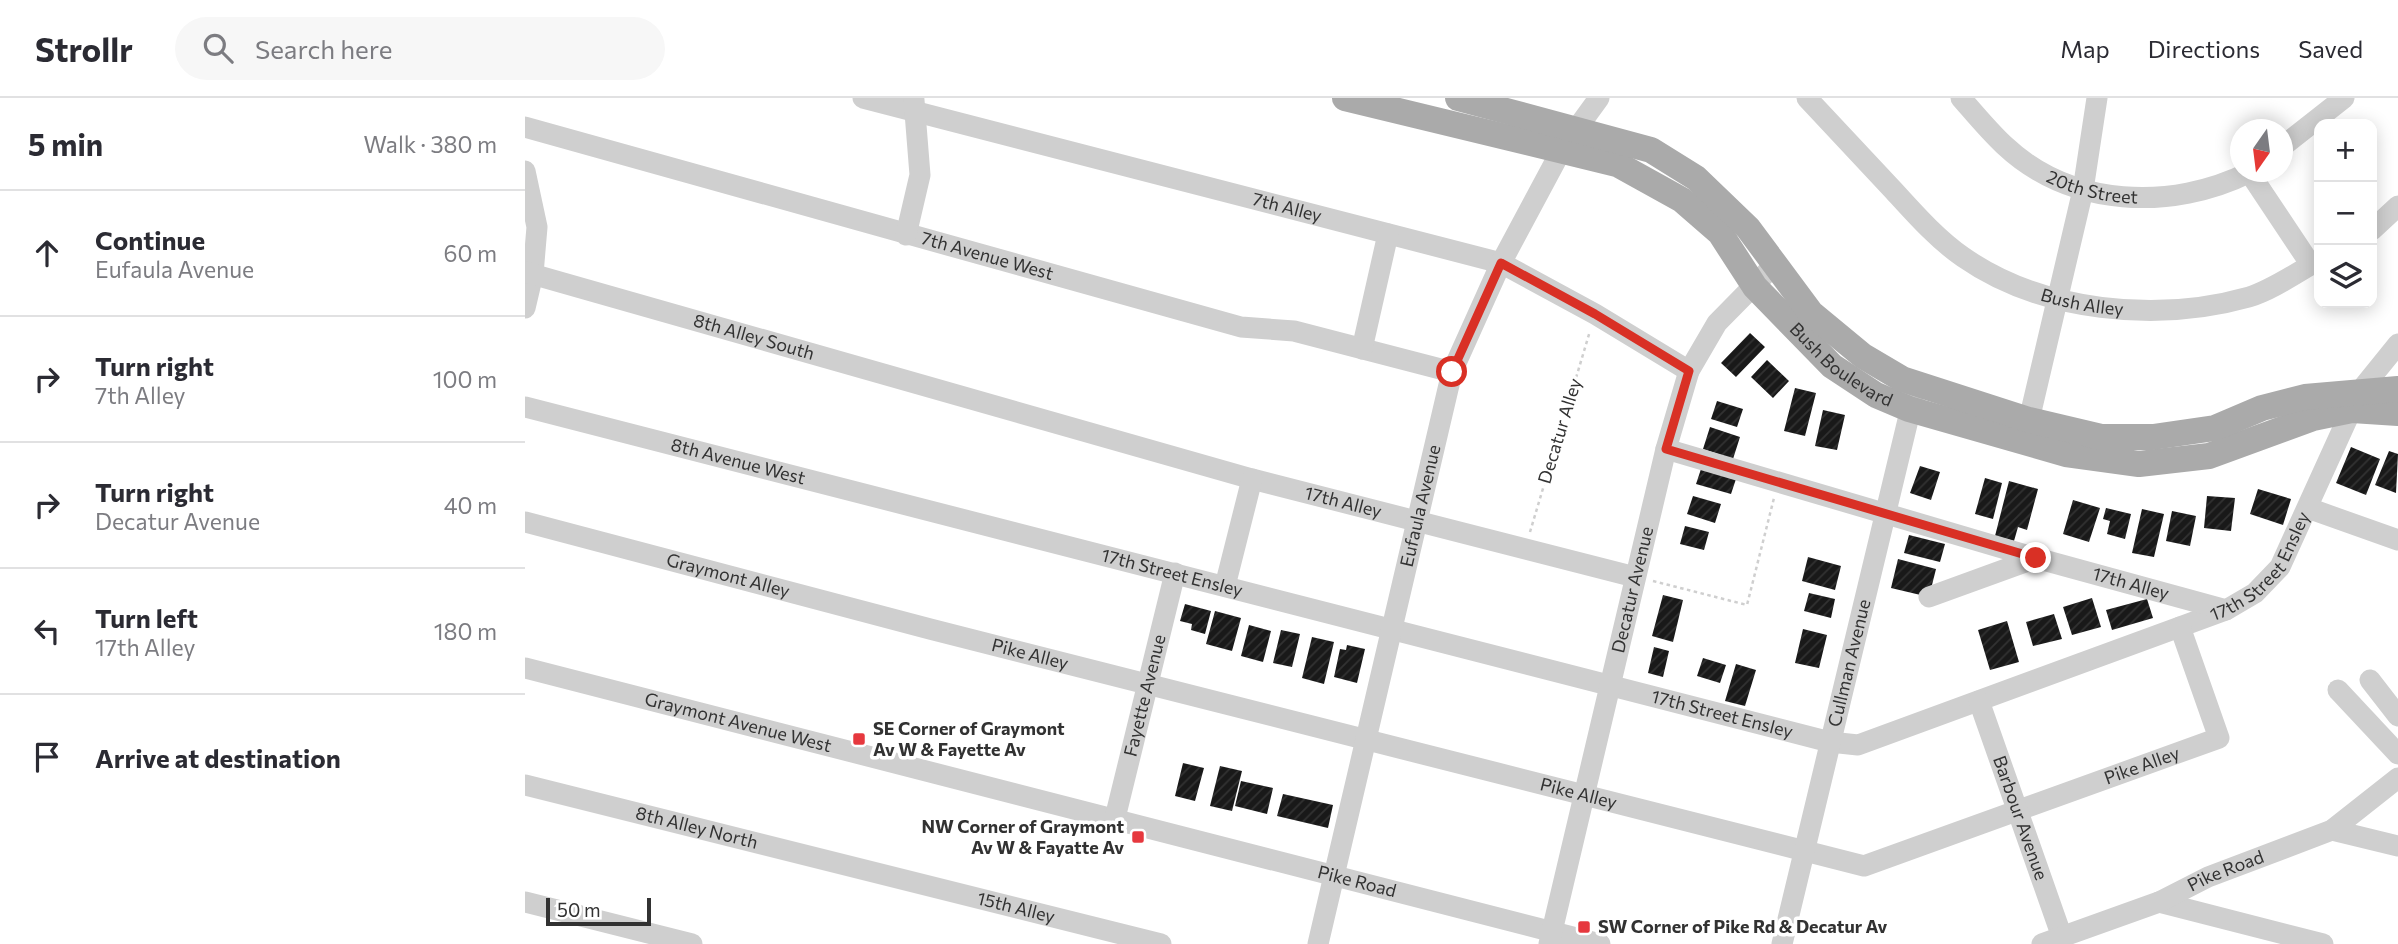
<!DOCTYPE html>
<html lang="en">
<head>
<meta charset="utf-8">
<style>
  :root { --surface:#fff; --page:#f7f7f7; --text:#2b2b33; --muted:#7c7c81; --line:#e1e1e2 }
  body { margin:0; font-family:Commissioner,sans-serif; background:var(--page); color:var(--text) }
  .controls { position:absolute; right:21px; top:21px; display:grid; overflow:hidden; border-radius:14px; box-shadow:0 4px 18px #0003 }
  .controls button { width:63px; height:63px; display:grid; place-items:center; padding:0; border:0; border-bottom:2px solid var(--line); background:var(--surface); color:var(--text); font:35px sans-serif }
  .compass { position:absolute; left:1705px; top:21px; width:63px; height:63px; border-radius:50%; background:var(--surface); box-shadow:0 4px 18px #0003; rotate:194deg }
  .scale { position:absolute; left:21px; bottom:18px; width:105px; box-sizing:border-box; padding-left:7px; border:4px solid #323232; border-top:0; font-size:19px; line-height:24px; white-space:nowrap; color:#323232; -webkit-text-stroke:5px #fff; paint-order:stroke }
  .stop { position:absolute; width:21px; height:21px; margin:-16px; border:5px solid #d93025; border-radius:50%; background:#fff }
  .stop.end { background:#d93025; border-color:#fff; box-shadow:0 2px 7px #0008 }
  .list { margin:0; padding:0; list-style:none }
  h2 { display:flex; justify-content:space-between; align-items:center; height:91px; margin:0; padding:0 28px; font-size:30px }
  h2 small { font-size:23px; font-weight:400; color:var(--muted) }
  .list li { display:grid; grid-template-columns:46px 1fr auto; gap:21px; align-items:center; box-sizing:border-box; height:126px; padding:0 28px; border-top:2px solid var(--line) }
  .list b { display:block; font-size:26px; white-space:nowrap }
  .list p { margin:0; font-size:23px; white-space:nowrap; color:var(--muted) }
  .list em { font-size:23px; font-style:normal; color:var(--muted) }
  .icon { flex:none; width:38px; height:38px; fill:none; stroke:currentColor; stroke-width:2; stroke-linecap:round; stroke-linejoin:round }
  .map { position:relative; flex:none; width:1873px; height:846px; overflow:hidden }
  header { display:flex; align-items:center; gap:42px; box-sizing:border-box; height:98px; padding:0 35px; background:var(--surface); border-bottom:2px solid var(--line) }
  header strong { font-size:33px }
  nav { display:flex; gap:38px; margin-inline-start:auto; font-size:24px }
  .search { width:490px; height:63px; background:var(--page); display:flex; align-items:center; gap:18px; box-sizing:border-box; padding:0 24px; border-radius:38px; color:var(--muted); font-size:26px }
  main { display:flex }
  aside { flex:1; background:var(--surface) }
  .map>svg:first-child { display:block }
  .building { fill:url(#building-hatch) }
  .lines { fill:none; stroke-linecap:round; stroke-linejoin:round }
  .path { stroke:#cfcfcf; stroke-width:2.5; stroke-dasharray:3.5 3.5; stroke-linecap:butt }
  .minor { stroke:#cfcfcf; stroke-width:21 }
  .major { stroke:#aaa; stroke-width:26 }
  .route { stroke:#d93025; stroke-width:9 }
  .poi-dot { fill:#e6383e; stroke:#fff; stroke-width:2.5 }
  .labels { text-anchor:middle; stroke-width:7; stroke-linejoin:round; paint-order:stroke }
  .street-label { font-size:18px; fill:#323232; stroke:#fff }
  .poi-label { font-size:18px; font-weight:bold; fill:#323232; stroke:#fff; text-anchor:start }
</style>
</head>
<body>
<header>
<strong>Strollr</strong>
<div class="search"><svg class="icon" aria-label="search" viewBox="0 0 24 24"><circle cx="10" cy="10" r="6"/><path d="M15 15l6 6"/></svg>Search here</div>
<nav><a>Map</a><a>Directions</a><a>Saved</a></nav>
</header>
<main>
<aside>
<h2>5 min<small>Walk · 380 m</small></h2>
<ul class="list">
<li><svg class="icon" aria-label="ahead" viewBox="0 0 24 24"><path d="M12 20V5M6 11l6-6 6 6"/></svg><div><b>Continue</b><p>Eufaula Avenue</p></div><em>60 m</em></li>
<li><svg class="icon" aria-label="right" viewBox="0 0 24 24"><path d="M7 20v-9h11M14 6l5 5-5 5"/></svg><div><b>Turn right</b><p>7th Alley</p></div><em>100 m</em></li>
<li><svg class="icon" aria-label="right" viewBox="0 0 24 24"><path d="M7 20v-9h11M14 6l5 5-5 5"/></svg><div><b>Turn right</b><p>Decatur Avenue</p></div><em>40 m</em></li>
<li><svg class="icon" aria-label="left" viewBox="0 0 24 24"><path d="M17 20v-9H6M10 6l-5 5 5 5"/></svg><div><b>Turn left</b><p>17th Alley</p></div><em>180 m</em></li>
<li><svg class="icon" aria-label="arrive" viewBox="0 0 24 24"><path d="M6 21V4h12l-3 4 3 4H6"/></svg><div><b>Arrive at destination</b></div></li>
</ul>
</aside>
<div class="map">
<svg width="1873" height="846" viewBox="0 0 1873 846">
  <defs>
    <pattern id="building-hatch" width="6" height="6" patternUnits="userSpaceOnUse" patternTransform="scale(1.75)"><rect width="6" height="6" fill="#191919"/><path d="M-1 1l2-2M0 6l6-6M5 7l2-2" fill="none" stroke="#323232"/></pattern>
  </defs>
  <rect width="100%" height="100%" fill="#fff"/>
  <!-- building -->
  <path class="building" d="M1225 235 1240 249 1211 279 1196 265Z
    M1242 262 1264 283 1248 300 1226 279Z
    M1270 290 1291 295 1280 338 1259 333Z
    M1192 303 1218 311 1212 329 1186 321Z
    M1298 312 1320 317 1312 352 1290 348Z
    M1185 329 1215 339 1208 361 1178 351Z
    M1826 349 1855 361 1841 397 1811 385Z
    M1864 353 1873 356 1871 395 1850 387Z
    M1395 368 1415 374 1406 402 1385 395Z
    M1176 371 1211 381 1206 396 1171 386Z
    M1460 380 1477 385 1468 421 1450 416Z
    M1484 383 1513 391 1502 432 1493 429 1489 443 1470 438Z
    M1733 391 1766 401 1758 427 1725 416Z
    M1168 398 1196 406 1190 425 1162 416Z
    M1682 398 1710 400 1706 433 1679 430Z
    M1548 402 1575 410 1564 444 1538 436Z
    M1581 410 1606 416 1600 441 1582 436 1585 423 1578 421Z
    M1617 411 1639 416 1629 459 1607 455Z
    M1647 413 1671 418 1665 448 1641 443Z
    M1160 428 1184 434 1179 452 1155 446Z
    M1384 437 1420 446 1415 464 1379 455Z
    M1283 459 1316 468 1310 492 1277 483Z
    M1373 461 1411 471 1404 499 1366 490Z
    M1284 495 1310 501 1306 520 1279 513Z
    M1138 497 1158 502 1148 544 1127 538Z
    M1567 500 1576 529 1547 537 1538 509Z
    M1622 501 1628 520 1587 532 1581 512Z
    M660 506 686 513 680 536 666 532 667 526 655 523Z
    M690 513 716 520 707 553 681 546Z
    M1529 516 1537 541 1508 548 1501 524Z
    M1482 523 1494 564 1465 572 1453 532Z
    M724 527 746 533 738 564 716 558Z
    M1278 531 1302 537 1294 570 1270 565Z
    M756 532 775 536 767 569 748 565Z
    M787 539 809 544 799 586 777 580Z
    M822 547 840 551 832 585 809 579 815 551 821 552Z
    M1129 549 1144 553 1138 579 1123 575Z
    M1178 560 1201 567 1195 585 1172 578Z
    M1211 566 1231 572 1220 608 1200 603Z
    M658 665 679 670 670 703 650 698Z
    M695 668 717 673 707 713 685 708Z
    M716 683 748 690 742 716 710 708Z
    M758 696 808 707 803 730 752 718Z"/>
  <g class="lines">
    <!-- path -->
    <path class="path" d="M1005 434 1065 233
      M1128 483 1222 507 1249 400"/>
    <!-- minor -->
    <g class="minor">
      <path id="s1" d="M338 0 976 165 1070 216 1164 273"/>
      <path id="s2" d="M1282 0C1311 31 1340 62 1369 93 1390 116 1413 142 1438 159 1517 214 1632 225 1724 199 1747 192 1773 174 1794 162"/>
      <path id="s3" d="M1436 0C1450 16 1464 33 1479 47 1546 110 1647 113 1725 74"/>
      <path id="s4" d="M0 29 716 229 769 233 927 274"/>
      <path d="M1758 48 1819 0"/>
      <path d="M0 73 12 129 8 176 0 210"/>
      <path d="M1724 74 1786 167"/>
      <path d="M1847 132 1873 108"/>
      <path d="M381 137 395 77 389 2"/>
      <path id="s5" d="M0 174 727 381 1110 479"/>
      <path d="M837 251 863 136"/>
      <path id="s6" d="M0 309 1305 644 1333 647 1701 512 1730 495 1755 469 1835 293 1873 246"/>
      <path d="M1504 322 1558 92 1572 0"/>
      <path d="M1141 351 1511 460"/>
      <path d="M1783 410 1873 442"/>
      <path id="s7" d="M0 424 405 531 1339 768 1694 640 1655 529"/>
      <path d="M700 488 727 381"/>
      <path id="s8" d="M1404 499 1511 460 1701 512"/>
      <path id="s9" d="M0 570 1075 846"/>
      <path d="M1845 582 1873 618"/>
      <path d="M1813 592 1873 656"/>
      <path id="s10" d="M1454 603 1537 839 1536 846"/>
      <path id="s11" d="M0 687 636 846"/>
      <path id="s12" d="M590 720 650 475"/>
      <path d="M1807 732 1873 748"/>
      <path d="M0 804 167 846"/>
      <path d="M1634 804 1798 846"/>
      <path id="s13" d="M793 846 927 274 976 165 1037 51 1074 0"/>
      <path id="s14" d="M1024 846 1141 351 1164 273 1192 225 1250 166"/>
      <path id="s15" d="M1257 846 1389 297"/>
      <path id="s16" d="M1517 846 1634 804 1683 779 1807 732 1873 680"/>
    </g>
    <!-- major -->
    <g class="major">
      <path id="s17" d="M820 0 1092 66 1157 102 1195 135 1230 189 1307 268 1351 297 1384 311 1541 356 1614 366 1684 358 1788 320 1827 312 1873 315"/>
      <path d="M933 0 1126 52 1171 80 1223 130 1286 215 1338 258 1377 281 1504 322 1576 339H1628L1690 330 1737 310 1780 299 1873 291"/>
    </g>
  </g>
  <g class="lines">
    <!-- route -->
    <path class="route" d="M927 274 976 165 1070 216 1164 273 1141 351 1511 460"/>
  </g>
  <!-- markers -->
  <g class="poi-dot">
    <rect x="327" y="634" width="14" height="14" rx="3.5"/>
    <rect x="606" y="732" width="14" height="14" rx="3.5"/>
    <rect x="1052" y="822" width="14" height="14" rx="3.5"/>
  </g>
  <g class="labels">
    <!-- street labels -->
    <g class="street-label">
      <text dy="6" stroke="none"><textPath href="#s3" startOffset="164">20th Street</textPath></text>
      <text dy="6" stroke="none"><textPath href="#s1" startOffset="438">7th Alley</textPath></text>
      <text dy="6" stroke="none"><textPath href="#s4" startOffset="480">7th Avenue West</textPath></text>
      <text dy="6" stroke="none"><textPath href="#s2" startOffset="352">Bush Alley</textPath></text>
      <text dy="6" stroke="none"><textPath href="#s5" startOffset="238">8th Alley South</textPath></text>
      <text dy="6" stroke="none"><textPath href="#s17" startOffset="586">Bush Boulevard</textPath></text>
      <text transform="translate(1035 333) rotate(-73)" y="6">Decatur Alley</text>
      <text dy="6" stroke="none"><textPath href="#s6" startOffset="220">8th Avenue West</textPath></text>
      <text dy="6" stroke="none"><textPath href="#s5" startOffset="850">17th Alley</textPath></text>
      <text dy="6" stroke="none"><textPath href="#s13" startOffset="450">Eufaula Avenue</textPath></text>
      <text dy="6" stroke="none"><textPath href="#s6" startOffset="1824">17th Street Ensley</textPath></text>
      <text dy="6" stroke="none"><textPath href="#s6" startOffset="668">17th Street Ensley</textPath></text>
      <text dy="6" stroke="none"><textPath href="#s7" startOffset="210">Graymont Alley</textPath></text>
      <text dy="6" stroke="none"><textPath href="#s8" startOffset="212">17th Alley</textPath></text>
      <text dy="6" stroke="none"><textPath href="#s14" startOffset="364">Decatur Avenue</textPath></text>
      <text dy="6" stroke="none"><textPath href="#s7" startOffset="522">Pike Alley</textPath></text>
      <text dy="6" stroke="none"><textPath href="#s15" startOffset="289">Cullman Avenue</textPath></text>
      <text dy="6" stroke="none"><textPath href="#s12" startOffset="126">Fayette Avenue</textPath></text>
      <text dy="6" stroke="none"><textPath href="#s6" startOffset="1236">17th Street Ensley</textPath></text>
      <text dy="6" stroke="none"><textPath href="#s9" startOffset="220">Graymont Avenue West</textPath></text>
      <text dy="6" stroke="none"><textPath href="#s7" startOffset="1678">Pike Alley</textPath></text>
      <text dy="6" stroke="none"><textPath href="#s7" startOffset="1088">Pike Alley</textPath></text>
      <text dy="6" stroke="none"><textPath href="#s10" startOffset="124">Barbour Avenue</textPath></text>
      <text dy="6" stroke="none"><textPath href="#s11" startOffset="177">8th Alley North</textPath></text>
      <text dy="6" stroke="none"><textPath href="#s16" startOffset="198">Pike Road</textPath></text>
      <text dy="6" stroke="none"><textPath href="#s9" startOffset="859">Pike Road</textPath></text>
      <text dy="6" stroke="none"><textPath href="#s11" startOffset="506">15th Alley</textPath></text>
    </g>
    <!-- poi labels -->
    <g class="poi-label">
      <text x="348" y="637">SE Corner of Graymont<tspan x="348" dy="21">Av W &amp; Fayette Av</tspan></text>
      <text x="599" y="735" text-anchor="end">NW Corner of Graymont<tspan x="599" dy="21">Av W &amp; Fayatte Av</tspan></text>
      <text x="1073" y="835">SW Corner of Pike Rd &amp; Decatur Av</text>
    </g>
  </g>
</svg>
<div class="controls">
<button>+</button>
<button>−</button>
<button><svg class="icon" aria-label="layers" viewBox="0 0 24 24"><path d="M12 4l9 5-9 5-9-5zM3 14l9 5 9-5"/></svg></button>
</div>
<svg class="compass" viewBox="-18 -18 36 36"><path d="M0-13l5 13h-10z" fill="#e53935"/><path d="M0 13l5-13h-10z" fill="#7c7c81"/></svg>
<div class="scale">50 m</div>
<div class="stop" style="left:927px;top:274px"></div>
<div class="stop end" style="left:1511px;top:460px"></div>
</div>
</main>
</body>
</html>
